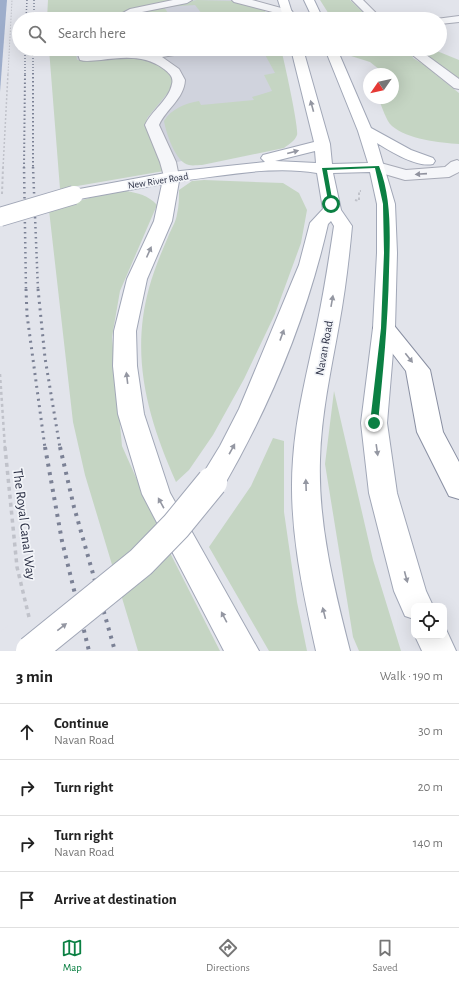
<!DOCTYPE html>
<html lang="en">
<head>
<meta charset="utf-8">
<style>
  :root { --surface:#fff; --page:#f6f6f6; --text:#222; --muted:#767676; --line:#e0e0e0; --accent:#0b8043 }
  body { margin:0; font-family:"Alegreya Sans",sans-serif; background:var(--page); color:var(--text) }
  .controls { position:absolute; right:12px; bottom:12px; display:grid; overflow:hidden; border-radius:8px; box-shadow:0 4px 16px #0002 }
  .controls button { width:36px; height:36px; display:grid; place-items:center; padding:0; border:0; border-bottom:1px solid var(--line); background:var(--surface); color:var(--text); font:20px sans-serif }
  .compass { position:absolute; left:363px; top:68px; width:36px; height:36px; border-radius:50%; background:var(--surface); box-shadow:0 4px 16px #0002; rotate:236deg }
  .stop { position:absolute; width:12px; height:12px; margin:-9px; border:3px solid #0b8043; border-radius:50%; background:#fff }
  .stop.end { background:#0b8043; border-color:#fff; box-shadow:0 1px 4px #0008 }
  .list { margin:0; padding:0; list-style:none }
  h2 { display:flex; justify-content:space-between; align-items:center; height:52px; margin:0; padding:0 16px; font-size:17px }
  h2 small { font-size:13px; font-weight:400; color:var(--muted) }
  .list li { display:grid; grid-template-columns:26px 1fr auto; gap:12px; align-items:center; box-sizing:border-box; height:56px; padding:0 16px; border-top:1px solid var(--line) }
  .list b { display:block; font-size:15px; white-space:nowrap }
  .list p { margin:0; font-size:13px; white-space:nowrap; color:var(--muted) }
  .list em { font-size:13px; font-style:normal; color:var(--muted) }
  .icon { flex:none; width:22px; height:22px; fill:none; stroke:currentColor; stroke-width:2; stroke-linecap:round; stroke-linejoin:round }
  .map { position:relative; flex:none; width:459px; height:651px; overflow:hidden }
  .search { position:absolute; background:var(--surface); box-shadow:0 4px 16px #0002; left:12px; right:12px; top:12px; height:44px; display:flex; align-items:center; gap:10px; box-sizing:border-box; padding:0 14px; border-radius:22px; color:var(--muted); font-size:15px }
  .sheet { height:276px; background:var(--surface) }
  nav { display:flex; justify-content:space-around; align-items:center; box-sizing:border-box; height:56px; border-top:1px solid var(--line); background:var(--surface); font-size:11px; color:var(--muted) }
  nav a { display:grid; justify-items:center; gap:2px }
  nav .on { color:var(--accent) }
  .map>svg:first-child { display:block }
  .built { fill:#d0d3dd }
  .green { fill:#c5d5c3 }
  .water { fill:#9dadcb }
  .pier { fill:#e2e4eb }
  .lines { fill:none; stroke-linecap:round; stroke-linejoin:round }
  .minor-casing { stroke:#a7aab6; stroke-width:2 }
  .major-casing { stroke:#a1a7b7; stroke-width:2 }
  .highway-casing { stroke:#898fa2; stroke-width:2 }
  .path-far4 { stroke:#c0c2ca; stroke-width:1; stroke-dasharray:1.5 1.5; stroke-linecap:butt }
  .path-far3 { stroke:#c0c2ca; stroke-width:1.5; stroke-dasharray:2 2; stroke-linecap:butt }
  .path-far2 { stroke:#c0c2ca; stroke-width:2; stroke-dasharray:2.5 2.5; stroke-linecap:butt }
  .path-far1 { stroke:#c0c2ca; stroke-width:2.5; stroke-dasharray:3 3; stroke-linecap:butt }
  .path { stroke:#c0c2ca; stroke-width:3.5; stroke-dasharray:4 4; stroke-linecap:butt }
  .minor { fill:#f5f6f9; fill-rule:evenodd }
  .major { fill:#fff; fill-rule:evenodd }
  .highway { fill:#fff; fill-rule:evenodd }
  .rail-far4 { stroke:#7b8195; stroke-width:1.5; stroke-dasharray:1 2; stroke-linecap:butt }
  .rail-far3 { stroke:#7b8195; stroke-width:2; stroke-dasharray:1.5 2.5; stroke-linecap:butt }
  .rail-far2 { stroke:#7b8195; stroke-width:2.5; stroke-dasharray:1.5 3.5; stroke-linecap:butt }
  .rail-far1 { stroke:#7b8195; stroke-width:3; stroke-dasharray:2 4.5; stroke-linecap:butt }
  .rail { stroke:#7b8195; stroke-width:4; stroke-dasharray:3 5.5; stroke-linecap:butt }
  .major-bridge-far1-casing { stroke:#a1a7b7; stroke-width:20; stroke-linecap:butt }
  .major-bridge-casing { stroke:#a1a7b7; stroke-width:32; stroke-linecap:butt }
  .major-bridge-far1 { stroke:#fff; stroke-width:18 }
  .major-bridge { stroke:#fff; stroke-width:30 }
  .oneway { fill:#9497a2 }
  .oneway2 { fill:#90929e }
  .route { fill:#0b8043 }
  .labels { text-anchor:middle; stroke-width:3.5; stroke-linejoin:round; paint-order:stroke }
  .far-street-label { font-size:10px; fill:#2a2f44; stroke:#f2f4f8 }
  .street-label { font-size:12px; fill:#2a2f44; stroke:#f2f4f8 }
  .near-street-label { font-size:14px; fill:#2a2f44; stroke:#f2f4f8 }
</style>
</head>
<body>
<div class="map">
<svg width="459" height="651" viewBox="0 0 459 651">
  <rect width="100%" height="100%" fill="#e2e4eb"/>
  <!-- built -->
  <path class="built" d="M166 0H257L263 19H52Z
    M54 49H275L286 101 213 153 142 171 56 67Z"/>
  <!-- green -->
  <path class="green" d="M48 0H179L137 8 120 19H47Z
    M197 0 232 1 264 8 268 19H206L195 5 164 7 172 19H139L130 17 135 13Z
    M320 0H350L370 19H332Z
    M49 49H131V53L89 55 85 49 75 50 77 60C104 58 142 50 166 68 170 71 173 79 176 83L147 118 146 126 164 171 60 189Z
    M262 49H281C284 60 299 128 297 135 295 141 289 144 284 148L202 165C198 165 192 166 189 165 176 163 166 133 164 121 171 109 186 103 199 101L201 105 254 100 252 97 272 91 264 75 275 73Z
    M345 49H402L412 55 413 58 434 71 435 74 459 93V144C440 143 407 139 392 126 386 121 382 106 378 98H393V74H385L370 62 351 56Z
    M418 49H432L459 60V79Z
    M204 180 283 183 299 193 307 210 301 243 275 314 244 379 213 435 189 470 176 482C148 419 130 357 149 288 154 270 161 253 168 237 171 229 176 222 177 214 179 206 179 198 179 190L192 181Z
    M126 191C138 193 148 195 157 205L120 291 112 337 122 446 166 545 220 651H138L85 475 73 422 49 210 96 196Z
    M334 391 373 560 401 651H359L353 637 325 464Z
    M273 438 284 441V512L297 602 307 651H269L209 547 251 486Z"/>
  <!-- water -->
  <path class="water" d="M0 0H7L0 92Z"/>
  <!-- pier -->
  <path class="pier" d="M9 625 16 651H0V632Z"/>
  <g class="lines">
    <defs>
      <path id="minor" d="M173 0H192L187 3 137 13 128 19H118L119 15 130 9Z
        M232 0H252L292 11 293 13 288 16 234 2Z
        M352 0H363L382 19H371Z
        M459 16V22L440 24V19H436Z
        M76 49H86L88 54 118 51 147 52 186 49 188 51 186 53 162 57 179 69 185 80C184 99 166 109 159 125L176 162 179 177 177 180 171 182 165 180 160 162 145 125C152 110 169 100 172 84 174 77 169 73 164 69 145 55 124 57 101 60 94 60 87 62 80 60Z
        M405 49H418L459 79V89L454 88Z
        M457 160 459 161V172L449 177 405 180 371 170 369 167 371 164 377 162 406 170 445 167 451 162Z"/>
      <path id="major" d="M278 0H288L294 19H284Z
        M304 0H314L323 19H313Z
        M291 49H303L330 144 332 164 368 163 358 131 325 49H337L371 128 411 150 433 158 435 161 433 164C417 168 390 151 377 143L395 204 397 253 395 328 387 423 397 493 426 591 433 606H414V619L405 616 394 591 369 493 361 423 373 328 377 253V204L370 172 333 173 341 210 352 226C349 259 345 292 339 325 331 370 321 415 320 460 318 525 334 588 350 651H316C302 588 288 524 293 459 296 414 308 369 317 325 324 292 329 259 334 226L331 221 328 224C307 317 269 408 222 489L212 492 202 489 198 482 220 446 239 409 299 265 310 223 323 209 317 173C272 165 224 176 179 181L172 221 147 279 136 331 137 366 144 414 170 493 259 651H224L142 494 118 414 113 366 114 331 127 279 154 221 162 184 74 200 68 199 65 195 68 191 74 190 171 172 265 162 261 158 263 155 314 142ZM315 151 316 163 275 161Z
        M444 625 456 651H422L415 636H444Z"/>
      <path id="highway" d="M384 321 392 323 430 370 443 432 459 462V499L449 496 417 432 406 371 373 328 376 323Z"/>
    </defs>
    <!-- minor casing -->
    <use href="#minor" class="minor-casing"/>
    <!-- major casing -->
    <use href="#major" class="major-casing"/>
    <!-- highway casing -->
    <use href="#highway" class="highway-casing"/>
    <!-- path-far4 -->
    <path class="path-far4" d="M8 74 12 0"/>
    <!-- path-far3 -->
    <path class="path-far3" d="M3 168 8 73"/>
    <!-- path-far2 -->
    <path class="path-far2" d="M2 194 3 167
      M355 200 359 201V191H361"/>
    <!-- path-far1 -->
    <path class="path-far1" d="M0 374 5 448"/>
    <!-- path -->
    <path class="path" d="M5 447 17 567 29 617"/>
    <!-- minor -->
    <use href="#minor" class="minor"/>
    <!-- major -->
    <use href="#major" class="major"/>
    <!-- highway -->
    <use href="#highway" class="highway"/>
    <!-- rail-far4 -->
    <path class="rail-far4" d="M34 0V19
      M26 19 27 0
      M25 74V49
      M33 74V49"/>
    <!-- rail-far3 -->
    <path class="rail-far3" d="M33 73V168
      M24 168 25 73"/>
    <!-- rail-far2 -->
    <path class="rail-far2" d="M24 167 26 290
      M33 167 38 290"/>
    <!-- rail-far1 -->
    <path class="rail-far1" d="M26 289 27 315 45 448
      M38 289 45 358 60 448"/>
    <!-- rail -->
    <path class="rail" d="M45 447 62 541 89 651
      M60 447 74 507 115 651"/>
    <defs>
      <path id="major-bridge-far1" d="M0 217 74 195"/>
      <path id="major-bridge" d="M31 651 141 562 176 526 212 482"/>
    </defs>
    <!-- major-bridge-far1 casing -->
    <use href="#major-bridge-far1" class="major-bridge-far1-casing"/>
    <!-- major-bridge casing -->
    <use href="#major-bridge" class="major-bridge-casing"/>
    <!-- major-bridge-far1 -->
    <use href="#major-bridge-far1" class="major-bridge-far1"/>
    <!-- major-bridge -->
    <use href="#major-bridge" class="major-bridge"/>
  </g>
  <!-- one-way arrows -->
  <defs><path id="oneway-solid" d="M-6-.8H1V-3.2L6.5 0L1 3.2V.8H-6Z"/></defs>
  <g class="oneway">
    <use href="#oneway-solid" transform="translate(312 106) rotate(-105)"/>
    <use href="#oneway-solid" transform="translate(293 152) rotate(-15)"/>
    <use href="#oneway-solid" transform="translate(149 252) rotate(-66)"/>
    <use href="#oneway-solid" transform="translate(332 301) rotate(-80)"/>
    <use href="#oneway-solid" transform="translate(282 335) rotate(-70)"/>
    <use href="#oneway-solid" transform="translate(409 358) rotate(52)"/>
    <use href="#oneway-solid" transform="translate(127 378) rotate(-97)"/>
    <use href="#oneway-solid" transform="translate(232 449) rotate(-61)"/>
    <use href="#oneway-solid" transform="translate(377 450) rotate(82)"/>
    <use href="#oneway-solid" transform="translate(306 485) rotate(-92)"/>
    <use href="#oneway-solid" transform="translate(161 503) rotate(-119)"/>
    <use href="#oneway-solid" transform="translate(406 577) rotate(75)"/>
    <use href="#oneway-solid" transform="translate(324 613) rotate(-104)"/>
    <use href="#oneway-solid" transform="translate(224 617) rotate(-118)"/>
    <use href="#oneway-solid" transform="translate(62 627) rotate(-38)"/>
  </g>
  <use class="oneway2" href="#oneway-solid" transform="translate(421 174) rotate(176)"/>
  <!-- route -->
  <path class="route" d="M379 166C392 198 390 237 389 271 388 322 383 373 378 423L374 426 370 423 381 328 384 253 383 204 375 168 327 170 333 204 329 206 322 168Z"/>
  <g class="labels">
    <!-- far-street labels -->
    <g class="far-street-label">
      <text transform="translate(158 180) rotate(-9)" y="4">New River Road</text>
    </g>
    <!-- street labels -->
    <g class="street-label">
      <text transform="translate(324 348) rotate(-80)" y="4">Navan Road</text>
    </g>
    <!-- near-street labels -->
    <g class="near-street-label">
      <text transform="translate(25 524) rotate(83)" y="5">The Royal Canal Way</text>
    </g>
  </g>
</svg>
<div class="controls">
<button><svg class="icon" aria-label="locate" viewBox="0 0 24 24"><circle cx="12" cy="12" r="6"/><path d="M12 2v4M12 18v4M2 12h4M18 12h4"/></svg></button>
</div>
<svg class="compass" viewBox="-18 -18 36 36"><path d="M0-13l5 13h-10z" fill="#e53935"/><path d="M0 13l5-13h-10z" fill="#767676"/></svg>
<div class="stop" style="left:331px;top:204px"></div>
<div class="stop end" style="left:374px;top:423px"></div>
<div class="search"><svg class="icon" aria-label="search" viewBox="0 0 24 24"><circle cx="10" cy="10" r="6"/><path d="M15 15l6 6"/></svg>Search here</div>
</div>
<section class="sheet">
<h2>3 min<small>Walk · 190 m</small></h2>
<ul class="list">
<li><svg class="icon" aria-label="ahead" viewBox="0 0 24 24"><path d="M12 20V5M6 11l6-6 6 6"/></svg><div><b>Continue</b><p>Navan Road</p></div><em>30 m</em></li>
<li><svg class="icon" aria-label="right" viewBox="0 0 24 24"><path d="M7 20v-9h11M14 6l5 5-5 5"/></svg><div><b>Turn right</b></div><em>20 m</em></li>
<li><svg class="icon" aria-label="right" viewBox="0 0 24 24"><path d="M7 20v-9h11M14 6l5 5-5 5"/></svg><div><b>Turn right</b><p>Navan Road</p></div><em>140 m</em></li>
<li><svg class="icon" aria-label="arrive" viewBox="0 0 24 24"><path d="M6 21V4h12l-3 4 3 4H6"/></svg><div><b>Arrive at destination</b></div></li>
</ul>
</section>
<nav>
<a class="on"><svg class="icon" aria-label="map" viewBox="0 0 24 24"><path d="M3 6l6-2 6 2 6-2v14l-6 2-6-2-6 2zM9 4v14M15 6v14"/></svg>Map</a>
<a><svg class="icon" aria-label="directions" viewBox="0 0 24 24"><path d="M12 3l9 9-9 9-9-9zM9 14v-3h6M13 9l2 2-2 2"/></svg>Directions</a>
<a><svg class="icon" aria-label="saved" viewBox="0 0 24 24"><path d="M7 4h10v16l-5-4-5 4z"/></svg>Saved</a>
</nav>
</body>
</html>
